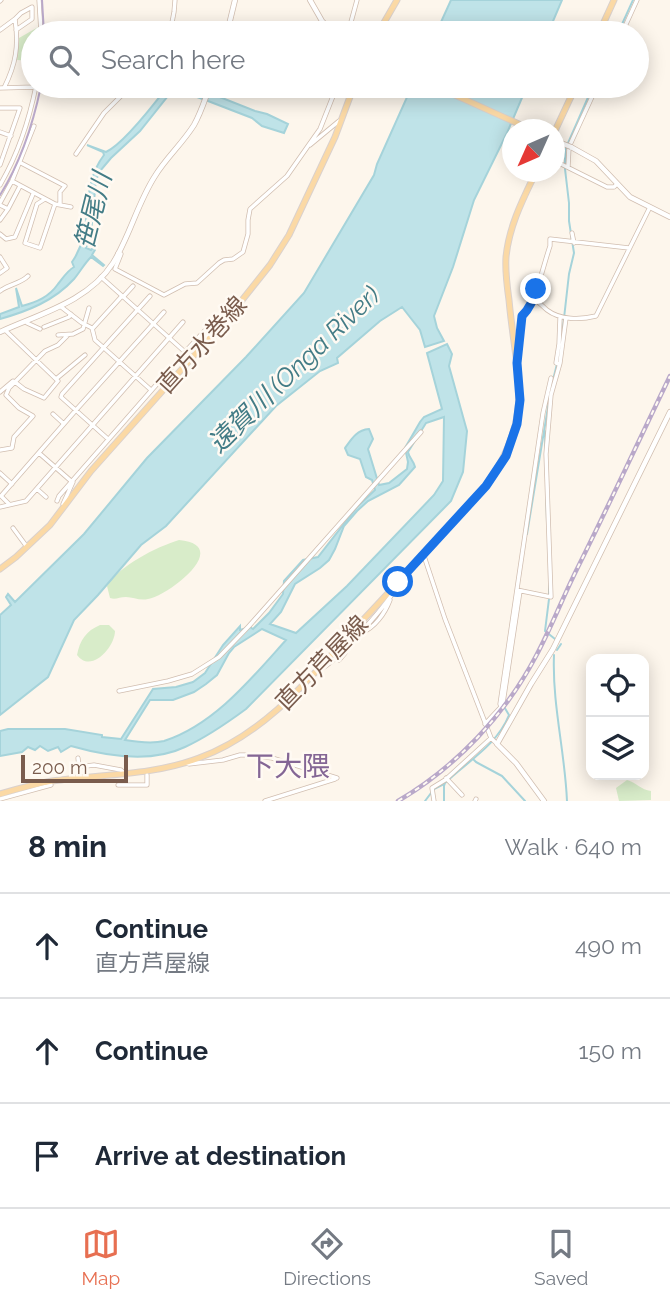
<!DOCTYPE html>
<html lang="en">
<head>
<meta charset="utf-8">
<style>
  :root { --surface:#fff; --page:#f6f6f7; --text:#1f2937; --muted:#747a83; --line:#e0e1e3; --accent:#e76f51 }
  body { margin:0; font-family:Raleway,"Noto Sans JP",sans-serif; background:var(--page); color:var(--text) }
  .controls { position:absolute; right:21px; bottom:21px; display:grid; overflow:hidden; border-radius:14px; box-shadow:0 4px 18px #0003 }
  .controls button { width:63px; height:63px; display:grid; place-items:center; padding:0; border:0; border-bottom:2px solid var(--line); background:var(--surface); color:var(--text); font:35px sans-serif }
  .compass { position:absolute; left:502px; top:119px; width:63px; height:63px; border-radius:50%; background:var(--surface); box-shadow:0 4px 18px #0003; rotate:225deg }
  .scale { position:absolute; left:21px; bottom:18px; width:107px; box-sizing:border-box; padding-left:7px; border:4px solid #7a5c4d; border-top:0; font-size:19px; line-height:24px; white-space:nowrap; color:#7a5c4d; -webkit-text-stroke:5px #fffaf3; paint-order:stroke }
  .stop { position:absolute; width:21px; height:21px; margin:-16px; border:5px solid #1a73e8; border-radius:50%; background:#fff }
  .stop.end { background:#1a73e8; border-color:#fff; box-shadow:0 2px 7px #0008 }
  .list { margin:0; padding:0; list-style:none }
  h2 { display:flex; justify-content:space-between; align-items:center; height:91px; margin:0; padding:0 28px; font-size:30px }
  h2 small { font-size:23px; font-weight:400; color:var(--muted) }
  .list li { display:grid; grid-template-columns:46px 1fr auto; gap:21px; align-items:center; box-sizing:border-box; height:105px; padding:0 28px; border-top:2px solid var(--line) }
  .list b { display:block; font-size:26px; white-space:nowrap }
  .list p { margin:0; font-size:23px; white-space:nowrap; color:var(--muted) }
  .list em { font-size:23px; font-style:normal; color:var(--muted) }
  .icon { flex:none; width:38px; height:38px; fill:none; stroke:currentColor; stroke-width:2; stroke-linecap:round; stroke-linejoin:round }
  .map { position:relative; flex:none; width:670px; height:801px; overflow:hidden }
  .search { position:absolute; background:var(--surface); box-shadow:0 4px 18px #0003; left:21px; right:21px; top:21px; height:77px; display:flex; align-items:center; gap:18px; box-sizing:border-box; padding:0 24px; border-radius:38px; color:var(--muted); font-size:26px }
  .sheet { height:406px; background:var(--surface) }
  nav { display:flex; justify-content:space-around; align-items:center; box-sizing:border-box; height:98px; border-top:2px solid var(--line); background:var(--surface); font-size:19px; color:var(--muted) }
  nav a { display:grid; justify-items:center; gap:4px }
  nav .on { color:var(--accent) }
  .map>svg:first-child { display:block }
  .green { fill:#d8ecc9 }
  .water { fill:#bfe3e8; stroke:#a5d3da; stroke-width:2; fill-rule:evenodd }
  .lines { fill:none; stroke-linecap:round; stroke-linejoin:round }
  .stream { stroke:#a5d3da; stroke-width:2 }
  .minor-casing { stroke:#d1beb0; stroke-width:5 }
  .tertiary-casing { stroke:#d1beb0; stroke-width:6 }
  .primary-casing { stroke:#dad1cd; stroke-width:7 }
  .minor { stroke:#fff; stroke-width:3.5 }
  .tertiary { stroke:#fff; stroke-width:4.5 }
  .primary { stroke:#fbd9a5; stroke-width:5 }
  .tram { stroke:#b9a8c9; stroke-width:2 }
  .rail-casing { stroke:#b9a8c9; stroke-width:4.5 }
  .rail { stroke:#fffaf3; stroke-width:2; stroke-dasharray:5; stroke-linecap:butt }
  .tertiary-bridge-casing { stroke:#d1beb0; stroke-width:6; stroke-linecap:butt }
  .tertiary-bridge { stroke:#fff; stroke-width:4.5 }
  .route { stroke:#1a73e8; stroke-width:9 }
  .labels { text-anchor:middle; stroke-width:5; stroke-linejoin:round; paint-order:stroke }
  .street-label { font-size:24px; fill:#7a5c4d; stroke:#fffaf3 }
  .water-label { font-size:26px; font-style:italic; fill:#437c86; stroke:#fffaf3 }
  .quarter-label { font-size:28px; fill:#846695; stroke:#fffaf3 }
</style>
</head>
<body>
<div class="map">
<svg width="670" height="801" viewBox="0 0 670 801">
  <rect width="100%" height="100%" fill="#fdf6ec"/>
  <!-- green -->
  <path class="green" d="M40 26V33H33V61L17 60 19 38Z
    M179 540C233 545 170 595 148 599 140 601 133 597 126 597 119 597 116 600 110 598L107 586C119 566 156 547 179 540Z
    M100 625H109L115 631C115 647 91 674 77 655 80 640 86 631 100 625Z
    M627 780C637 783 641 790 651 791V800L619 801 616 788Z"/>
  <!-- water -->
  <path class="water" d="M451 0H562L548 33H436Z
    M168 86H192L255 111 267 114 288 124 284 133 262 126 252 118 208 101 178 90 172 91 140 131 111 158 100 171 96 180 91 233 86 248 91 250 94 247 95 250 92 255 104 265 103 266 91 257C84 264 80 272 74 279 54 301 28 311 0 319V314L19 307 16 288 22 306C37 302 49 297 58 284 63 278 67 271 74 267L72 262C96 228 78 189 104 155L103 152 87 145 106 152C124 144 155 103 168 86Z
    M412 86H527L507 133 474 200 453 267 434 316 437 328 444 341 425 347 420 330 402 307 380 321 337 358 338 363 320 371 276 406 166 526 141 545 98 595 74 620 48 677 0 715V615L11 605 6 597 8 594 15 602 84 534 147 458 246 357 304 293 374 175 377 164Z
    M447 344 452 354 449 366 467 431 463 472 451 501 246 709C227 723 207 737 185 747 152 763 106 756 71 746L61 752 58 747 48 751 40 746 35 750 28 747 22 752 0 756V731L8 729H65L102 735V737L121 739 153 689 176 687 193 682 205 673 223 645 240 626V630L250 627 253 629 269 613 283 594 284 581 303 560 318 557 357 507 375 490 372 480 366 477 360 459 348 455 345 448C352 438 357 430 369 429L373 439 368 449 379 485 389 483 407 469 408 462 405 448 420 422 424 417 442 409 427 353ZM444 417 443 481 434 495 347 586 296 633 270 624 281 612 295 584 320 568 329 560 335 549 344 526 357 511 368 501 399 485 415 467C414 461 409 458 408 452L426 423ZM262 629 286 640C252 678 214 725 164 741 152 744 137 742 125 740L150 700H173L194 692 206 684 217 675 229 653 234 647Z"/>
  <g class="lines">
    <!-- stream -->
    <path class="stream" d="M618 33 633 0
      M563 327 569 274 574 253 569 221V203L565 169V150L593 86
      M550 392 557 364
      M545 431 547 523
      M527 534 549 401
      M549 581V599L545 631 555 639
      M557 650 561 644
      M554 655C552 704 565 752 567 801
      M474 760 476 762 502 776 525 801
      M425 801 434 789 444 784
      M444 801V786L445 783C468 761 497 745 509 715L503 705"/>
    <defs>
      <path id="minor" d="M39 0 41 33
        M0 1 1 0
        M15 19 21 13 32 7V19L16 30
        M0 30 15 19C19 46 16 64 4 88
        M170 33 174 12 175 0
        M348 33 357 0
        M622 33 637 0
        M0 88 35 87
        M0 108H20L0 165
        M0 132 11 136
        M310 145 339 121
        M76 154 104 113 131 86
        M557 162 607 187H614L617 184
        M21 163 65 186 60 192V205
        M568 167 569 147 597 86
        M12 181 34 126
        M0 185C18 154 29 121 36 86
        M45 199 37 204 25 243 40 248 55 204
        M0 203 12 181 55 204 71 207
        M0 205 8 209
        M0 220 8 209 20 186
        M572 233 574 243
        M0 234 6 239 15 237 33 194
        M118 253 121 254 115 269 164 295 185 284 197 283 219 263 224 260 233 259 243 252 248 234V220L250 209 287 176 308 146 320 129 337 86
        M0 257 7 268 0 273
        M101 277 185 352
        M0 291C9 284 20 284 28 276
        M123 297 133 286
        M534 299C539 302 542 306 547 310 560 320 580 320 596 316L650 207
        M60 306 82 323 92 328 95 340 151 390
        M26 321 27 323 40 329
        M44 327 69 317 71 314
        M93 328 122 296
        M58 335 73 334 83 329 89 308
        M197 339 210 325
        M518 357 522 316C536 302 543 266 550 246V239L629 248
        M559 364 556 363 559 344 560 318
        M56 379 85 355
        M0 392 13 381 15 382 45 351 58 345 67 336
        M53 414 64 424
        M108 439 61 397 62 394 150 296
        M0 450 12 448 14 437 33 416 19 408 6 395 9 388 15 382 24 389 44 398 58 381 5 330
        M39 453 71 481
        M0 473 12 484
        M37 489 46 497
        M57 501 59 496 185 352 197 339 200 340 213 332
        M9 504 1 496 76 410 164 312
        M63 504 73 482
        M0 507 26 501 183 322
        M13 528 27 547
        M424 556 445 619 491 738 497 744
        M517 590 551 597 546 454 551 395 560 363 566 318
        M361 633C375 628 385 613 390 600
        M337 657 339 660 345 653 346 650
        M319 670C335 664 391 601 398 584
        M119 691 168 681 192 674 219 657 249 626 421 432
        M503 703 520 591
        M485 724 501 707 500 704 543 413 551 378
        M78 758 79 767 94 765 121 770 124 773
        M186 763 189 764 223 760 240 755H250L272 758 337 778
        M446 778 462 795
        M118 785H147V775
        M0 799 51 785
        M265 801 335 779
        M434 801 432 788 445 780 491 738
        M475 801 476 799"/>
      <path id="tertiary" d="M310 0 322 21 333 33
        M227 33 235 0
        M571 147 596 161 630 197 670 217
        M0 332C39 314 88 302 113 263 130 236 137 204 155 176 166 158 182 144 194 125 201 113 205 99 210 86
        M544 801 516 763 497 744 531 684 553 649 670 412"/>
      <path id="primary" d="M378 33 397 0
        M599 33 614 0
        M435 86 532 130
        M554 133 576 86
        M0 569 16 557 50 525 91 471 231 314 270 265 289 235 335 137 354 86
        M0 794C17 789 35 784 52 781 100 774 152 776 199 758 268 733 315 672 364 619 405 575 446 531 486 486 536 414 516 378 509 300 507 286 505 272 506 257 509 226 523 199 536 172"/>
    </defs>
    <!-- minor casing -->
    <use href="#minor" class="minor-casing"/>
    <!-- tertiary casing -->
    <use href="#tertiary" class="tertiary-casing"/>
    <!-- primary casing -->
    <use href="#primary" class="primary-casing"/>
    <!-- minor -->
    <use href="#minor" class="minor"/>
    <!-- tertiary -->
    <use href="#tertiary" class="tertiary"/>
    <!-- primary -->
    <use href="#primary" class="primary"/>
    <!-- tram -->
    <path class="tram" d="M42 0 44 33
      M0 195C21 162 33 124 41 86"/>
    <defs>
      <path id="rail" d="M398 801C456 767 505 715 536 656 551 628 563 597 577 569 609 505 639 440 670 376"/>
    </defs>
    <!-- rail casing -->
    <use href="#rail" class="rail-casing"/>
    <!-- rail -->
    <use href="#rail" class="rail"/>
    <defs>
      <path id="tertiary-bridge" d="M561 143 571 147"/>
    </defs>
    <!-- tertiary-bridge casing -->
    <use href="#tertiary-bridge" class="tertiary-bridge-casing"/>
    <!-- tertiary-bridge -->
    <use href="#tertiary-bridge" class="tertiary-bridge"/>
  </g>
  <g class="lines">
    <!-- route -->
    <path class="route" d="M398 582 486 486 506 456 517 424 520 400 517 363 522 316C530 308 533 300 536 289"/>
  </g>
  <g class="labels">
    <!-- street labels -->
    <g class="street-label">
      <text transform="translate(202 345) rotate(-48)" y="8">直方水巻線</text>
      <text transform="translate(322 663) rotate(-46)" y="8">直方芦屋線</text>
    </g>
    <!-- water labels -->
    <g class="water-label">
      <text transform="translate(93 211) rotate(-76)" y="9">笹尾川</text>
      <text transform="translate(294 369) rotate(-44)" y="9">遠賀川 (Onga River)</text>
    </g>
    <!-- quarter labels -->
    <g class="quarter-label">
      <text x="288" y="776">下大隈</text>
    </g>
  </g>
</svg>
<div class="controls">
<button><svg class="icon" aria-label="locate" viewBox="0 0 24 24"><circle cx="12" cy="12" r="6"/><path d="M12 2v4M12 18v4M2 12h4M18 12h4"/></svg></button>
<button><svg class="icon" aria-label="layers" viewBox="0 0 24 24"><path d="M12 4l9 5-9 5-9-5zM3 14l9 5 9-5"/></svg></button>
</div>
<svg class="compass" viewBox="-18 -18 36 36"><path d="M0-13l5 13h-10z" fill="#e53935"/><path d="M0 13l5-13h-10z" fill="#747a83"/></svg>
<div class="scale">200 m</div>
<div class="stop" style="left:398px;top:582px"></div>
<div class="stop end" style="left:536px;top:289px"></div>
<div class="search"><svg class="icon" aria-label="search" viewBox="0 0 24 24"><circle cx="10" cy="10" r="6"/><path d="M15 15l6 6"/></svg>Search here</div>
</div>
<section class="sheet">
<h2>8 min<small>Walk · 640 m</small></h2>
<ul class="list">
<li><svg class="icon" aria-label="ahead" viewBox="0 0 24 24"><path d="M12 20V5M6 11l6-6 6 6"/></svg><div><b>Continue</b><p>直方芦屋線</p></div><em>490 m</em></li>
<li><svg class="icon" aria-label="ahead" viewBox="0 0 24 24"><path d="M12 20V5M6 11l6-6 6 6"/></svg><div><b>Continue</b></div><em>150 m</em></li>
<li><svg class="icon" aria-label="arrive" viewBox="0 0 24 24"><path d="M6 21V4h12l-3 4 3 4H6"/></svg><div><b>Arrive at destination</b></div></li>
</ul>
</section>
<nav>
<a class="on"><svg class="icon" aria-label="map" viewBox="0 0 24 24"><path d="M3 6l6-2 6 2 6-2v14l-6 2-6-2-6 2zM9 4v14M15 6v14"/></svg>Map</a>
<a><svg class="icon" aria-label="directions" viewBox="0 0 24 24"><path d="M12 3l9 9-9 9-9-9zM9 14v-3h6M13 9l2 2-2 2"/></svg>Directions</a>
<a><svg class="icon" aria-label="saved" viewBox="0 0 24 24"><path d="M7 4h10v16l-5-4-5 4z"/></svg>Saved</a>
</nav>
</body>
</html>
